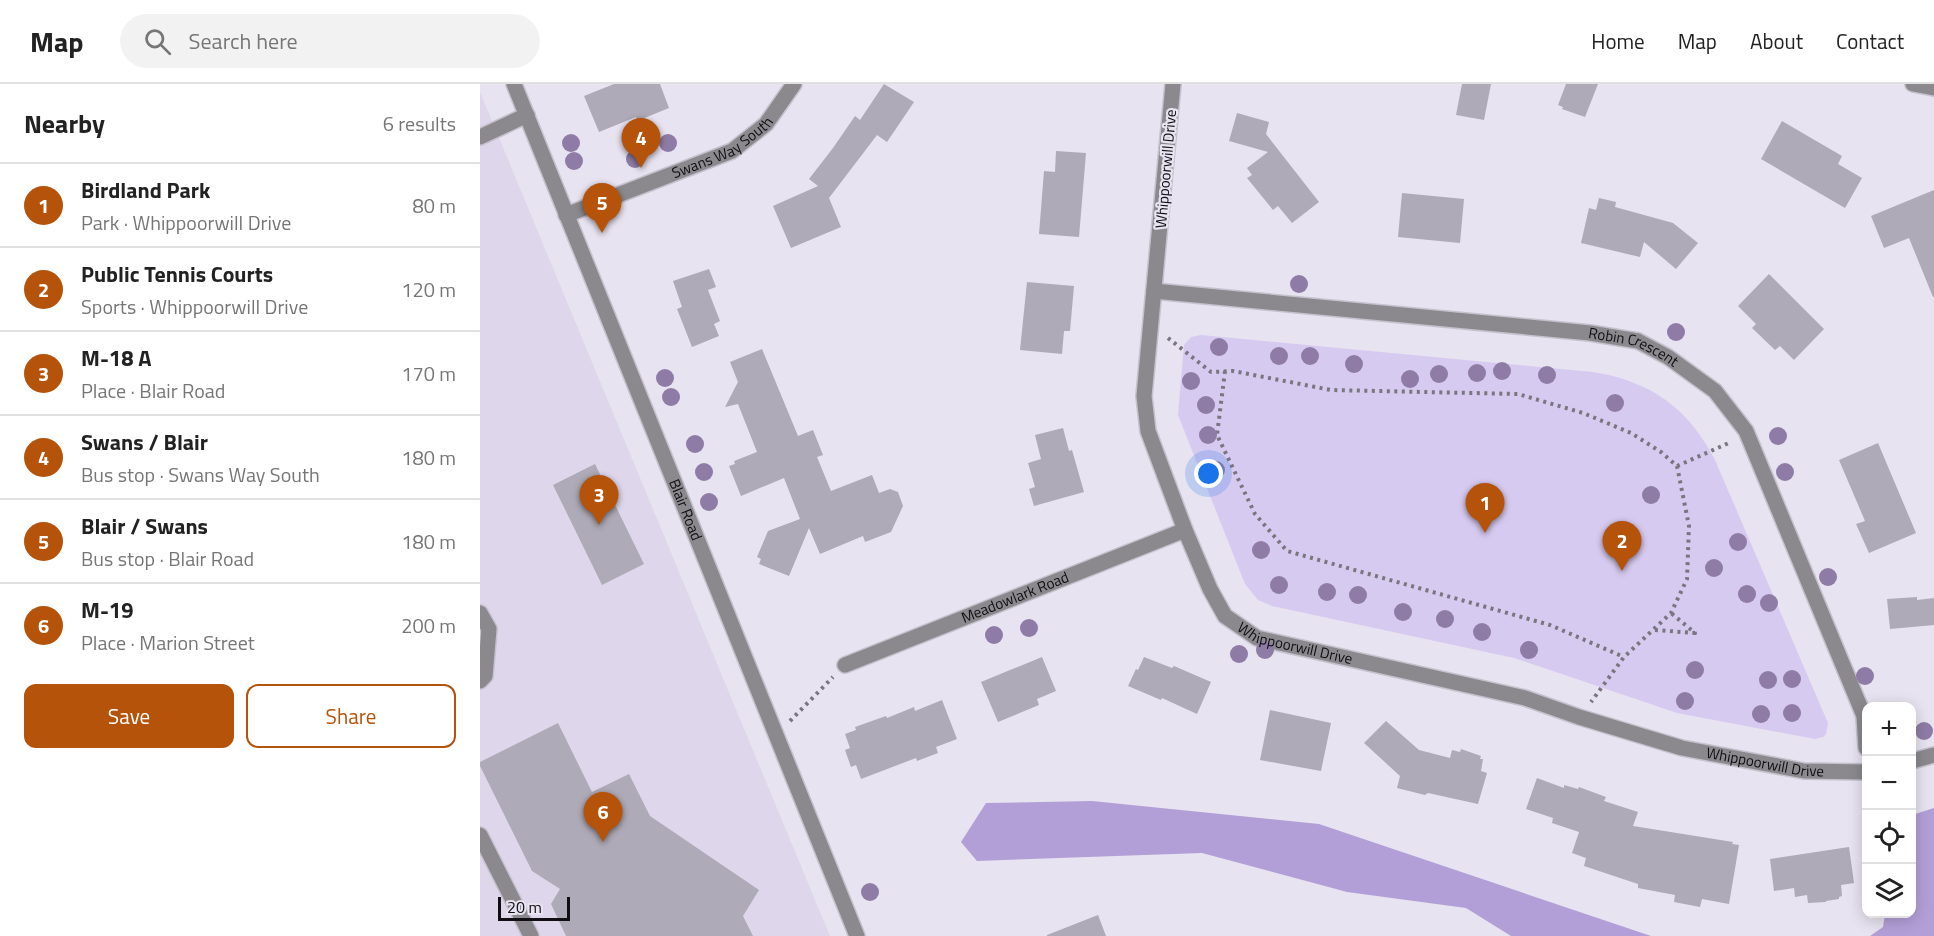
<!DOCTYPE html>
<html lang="en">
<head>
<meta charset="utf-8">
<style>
  :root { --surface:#fff; --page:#f2f2f2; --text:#222; --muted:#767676; --line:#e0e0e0; --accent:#b45309 }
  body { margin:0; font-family:"Titillium Web",sans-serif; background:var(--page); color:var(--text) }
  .controls { position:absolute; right:18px; bottom:18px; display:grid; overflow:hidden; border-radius:12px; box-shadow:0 3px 15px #0003 }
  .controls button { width:54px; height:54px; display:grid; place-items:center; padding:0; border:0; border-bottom:2px solid var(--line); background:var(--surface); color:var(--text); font:30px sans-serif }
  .scale { position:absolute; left:18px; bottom:15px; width:72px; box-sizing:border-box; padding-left:6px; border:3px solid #100e13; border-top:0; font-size:16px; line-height:21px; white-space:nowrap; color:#100e13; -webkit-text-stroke:4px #e7e3f0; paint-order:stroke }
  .you { position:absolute; left:729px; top:390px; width:21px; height:21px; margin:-15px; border:4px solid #fff; border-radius:50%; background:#1a73e8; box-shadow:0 0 0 9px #1a73e833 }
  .badge { display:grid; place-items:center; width:39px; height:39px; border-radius:50%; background:var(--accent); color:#fff; font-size:20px; font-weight:700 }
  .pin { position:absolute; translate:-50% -50px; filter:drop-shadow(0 2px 3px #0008) }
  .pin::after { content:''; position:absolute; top:32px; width:21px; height:18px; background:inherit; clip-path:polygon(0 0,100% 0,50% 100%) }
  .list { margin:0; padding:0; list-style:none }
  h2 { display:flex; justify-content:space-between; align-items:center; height:78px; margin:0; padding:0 24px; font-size:26px }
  h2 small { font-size:20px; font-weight:400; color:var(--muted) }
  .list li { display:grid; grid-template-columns:39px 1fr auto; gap:18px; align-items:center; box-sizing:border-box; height:84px; padding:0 24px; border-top:2px solid var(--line) }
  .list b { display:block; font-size:22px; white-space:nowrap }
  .list p { margin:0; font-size:20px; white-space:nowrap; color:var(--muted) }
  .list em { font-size:20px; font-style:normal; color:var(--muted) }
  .actions { display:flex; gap:12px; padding:18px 24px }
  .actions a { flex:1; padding:14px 0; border:2px solid var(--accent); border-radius:12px; text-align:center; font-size:21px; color:var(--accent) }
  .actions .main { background:var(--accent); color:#fff }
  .icon { flex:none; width:33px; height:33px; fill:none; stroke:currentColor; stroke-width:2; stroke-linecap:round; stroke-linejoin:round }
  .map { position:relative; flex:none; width:1454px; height:852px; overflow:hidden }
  header { display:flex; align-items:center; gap:36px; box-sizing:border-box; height:84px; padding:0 30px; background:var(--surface); border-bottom:2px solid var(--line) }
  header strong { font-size:28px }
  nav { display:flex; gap:33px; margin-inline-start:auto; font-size:21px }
  .search { width:420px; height:54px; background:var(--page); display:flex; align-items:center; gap:15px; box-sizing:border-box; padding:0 21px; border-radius:33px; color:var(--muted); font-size:22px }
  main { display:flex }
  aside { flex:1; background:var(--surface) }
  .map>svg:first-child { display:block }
  .built { fill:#ded7ec }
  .green { fill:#d7caf0 }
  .forest { fill:#b39fd7 }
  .building { fill:#aeaab7 }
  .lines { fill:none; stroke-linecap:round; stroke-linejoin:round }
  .minor-casing { stroke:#c5c1cd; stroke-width:18 }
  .path { stroke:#79767f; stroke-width:4; stroke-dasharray:3 4.5; stroke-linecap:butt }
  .minor { stroke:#8b898e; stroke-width:15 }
  .tree { fill:#8e7ca6 }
  .labels { text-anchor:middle; stroke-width:4.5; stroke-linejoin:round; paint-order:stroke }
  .street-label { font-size:15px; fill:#100e13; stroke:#e7e3f0 }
</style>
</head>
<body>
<header>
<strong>Map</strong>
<div class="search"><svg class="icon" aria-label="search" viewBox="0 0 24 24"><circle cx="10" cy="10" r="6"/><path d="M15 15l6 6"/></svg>Search here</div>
<nav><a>Home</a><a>Map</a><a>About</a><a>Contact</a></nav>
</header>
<main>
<aside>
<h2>Nearby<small>6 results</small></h2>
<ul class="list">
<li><span class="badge">1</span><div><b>Birdland Park</b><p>Park · Whippoorwill Drive</p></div><em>80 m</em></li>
<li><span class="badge">2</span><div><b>Public Tennis Courts</b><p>Sports · Whippoorwill Drive</p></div><em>120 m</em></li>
<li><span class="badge">3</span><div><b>M-18 A</b><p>Place · Blair Road</p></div><em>170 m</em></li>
<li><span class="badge">4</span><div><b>Swans / Blair</b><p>Bus stop · Swans Way South</p></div><em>180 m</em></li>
<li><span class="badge">5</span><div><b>Blair / Swans</b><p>Bus stop · Blair Road</p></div><em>180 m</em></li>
<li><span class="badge">6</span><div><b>M-19</b><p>Place · Marion Street</p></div><em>200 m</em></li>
</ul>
<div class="actions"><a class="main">Save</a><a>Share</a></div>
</aside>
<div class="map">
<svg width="1454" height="852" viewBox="0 0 1454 852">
  <rect width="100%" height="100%" fill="#e7e3f0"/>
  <!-- built -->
  <path class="built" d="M0 8 350 852H0Z"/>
  <!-- green -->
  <path class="green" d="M721 251 1113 288C1171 297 1209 325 1235 376L1348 639 1346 650 1343 653 1335 655 1197 629 1034 574 792 522 778 516 765 500 698 331 704 261 711 253Z"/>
  <!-- forest -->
  <path class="forest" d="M612 717 839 740 1171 852H1031L986 824 867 808 722 769 497 777 481 758 506 719Z
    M1454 724V852H1390L1403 843 1405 830H1432V731Z"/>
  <!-- building -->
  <path class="building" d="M134 0H180L189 24 157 37 156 33 119 48 104 12Z
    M404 0 434 18 407 58 397 51 349 114 361 143 311 164 293 122 338 102 329 95 353 64 375 32 380 36Z
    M982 0H1011L1004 36 976 31Z
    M1086 0H1118L1105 33 1082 25 1083 23 1078 21Z
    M757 29 789 38 786 50 839 118 812 139 798 122 793 126 767 94 772 91 767 84 788 68 749 57Z
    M1302 37 1362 72 1358 80 1382 94 1365 124 1281 75Z
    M576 67 606 69 599 153 559 150 564 87 575 88Z
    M1454 106V213H1453L1429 154 1404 164 1391 132Z
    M922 109 984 115 980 159 918 153Z
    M1119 114 1136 118 1135 123 1193 139 1218 159 1196 185 1164 158 1160 173 1101 159 1109 124 1116 126Z
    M229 185 236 203 228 206 240 237 234 240 239 252 212 263 197 225 202 223 193 197Z
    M1289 190 1344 245 1314 276 1300 262 1295 266 1272 244 1276 240 1258 222Z
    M547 198 594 202 590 247H584L582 270 540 266Z
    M282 265 318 352 333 346 343 371 337 373 351 407 392 391 399 409 410 405 418 408 423 422 411 448 385 458 383 452 340 470 329 444 309 492 279 480 281 475 277 473 288 447 320 435 304 394 261 412 249 382 255 380 254 377 277 368 258 320 245 323 258 298 250 278Z
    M583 344 589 367 592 366 604 408 554 422 549 405 555 403 548 379 561 375 555 351Z
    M1398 359 1436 449 1389 469 1376 440 1385 437 1359 376Z
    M115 380 164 480 122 501 73 401Z
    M1437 513V516L1454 514V541L1410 545 1407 515Z
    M562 573 576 607 557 615 559 621 518 638 501 598Z
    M664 573 692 584 694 582 731 598 717 630 682 614 681 616 648 602 656 585 658 586Z
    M462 616 477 655 456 663 458 669 437 677 436 674 381 695 376 681 371 683 365 666 370 664 365 650 376 646 375 643 406 632 407 634 434 623 435 627Z
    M790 626 851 639 841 687 780 676Z
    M906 637 939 666 970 674 972 666 980 668 981 665 1001 672 1000 675H1003L1001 687 1007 689 998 720 948 709 945 711 917 704 920 692 884 659Z
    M78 639 112 708 149 690 170 732 279 806 263 832 273 852H86L71 820 80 805 52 787 0 682V678Z
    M1057 694 1084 704V701L1098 705 1099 703 1126 713 1124 717 1158 728 1153 742 1253 758 1252 760 1259 761 1249 820 1222 815 1220 823 1194 818 1195 811 1158 804V800L1104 782 1106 774 1092 769 1099 748 1072 739 1073 734 1046 725Z
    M1369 763 1374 799 1361 801 1362 812 1359 813V815L1346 817V818L1328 819 1327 811 1315 813 1314 804 1294 807 1290 775Z
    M618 831 626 852H567V851Z"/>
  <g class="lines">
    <defs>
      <g id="minor">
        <path id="s1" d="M34 0 377 852"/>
        <path id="s2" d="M693 0 664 312 668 347 705 446 730 505 745 532 777 554 1045 614 1099 633 1202 664 1324 687 1386 688"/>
        <path d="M1433 0 1454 4"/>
        <path d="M0 53 47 31"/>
        <path id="s3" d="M86 131 252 67 286 40 314 0"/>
        <path id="s4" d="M674 207 1110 249 1158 257 1188 273 1235 307 1266 347 1384 632 1386 664"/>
        <path d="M0 529 9 545 5 592 0 597"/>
        <path id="s5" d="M365 581 705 446"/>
        <path d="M1432 677 1454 671"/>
        <path d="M0 751 51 852"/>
      </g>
    </defs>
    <!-- minor casing -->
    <use href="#minor" class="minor-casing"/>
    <!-- path -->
    <path class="path" d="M688 254 731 288 753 287 851 306 1038 310 1103 329 1151 349 1181 368 1197 382 1209 442 1207 495 1191 529 1144 573 1111 618
      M745 287 737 351 775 430 807 467 1070 541 1144 573
      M1197 382 1251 358
      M1175 546 1215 549 1191 529
      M310 637 353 593"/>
    <!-- minor -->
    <use href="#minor" class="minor"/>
  </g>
  <!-- trees -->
  <g class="tree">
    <circle cx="91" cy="59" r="9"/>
    <circle cx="188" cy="59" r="9"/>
    <circle cx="155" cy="75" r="9"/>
    <circle cx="94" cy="77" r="9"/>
    <circle cx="819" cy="200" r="9"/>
    <circle cx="1196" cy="248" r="9"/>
    <circle cx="739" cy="263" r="9"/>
    <circle cx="799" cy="272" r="9"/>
    <circle cx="830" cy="272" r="9"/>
    <circle cx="874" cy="280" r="9"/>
    <circle cx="1022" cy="287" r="9"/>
    <circle cx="997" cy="289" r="9"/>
    <circle cx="959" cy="290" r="9"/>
    <circle cx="1067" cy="291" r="9"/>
    <circle cx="185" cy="294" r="9"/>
    <circle cx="930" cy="295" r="9"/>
    <circle cx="711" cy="297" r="9"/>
    <circle cx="191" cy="313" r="9"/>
    <circle cx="1135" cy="319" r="9"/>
    <circle cx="726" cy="321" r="9"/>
    <circle cx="728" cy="351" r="9"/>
    <circle cx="1298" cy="352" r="9"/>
    <circle cx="215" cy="360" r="9"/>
    <circle cx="736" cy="386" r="9"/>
    <circle cx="224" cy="388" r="9"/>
    <circle cx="1305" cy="388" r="9"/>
    <circle cx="1171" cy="411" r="9"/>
    <circle cx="229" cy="418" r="9"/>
    <circle cx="1258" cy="458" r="9"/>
    <circle cx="781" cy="466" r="9"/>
    <circle cx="1234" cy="484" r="9"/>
    <circle cx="1348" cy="493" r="9"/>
    <circle cx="799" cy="501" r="9"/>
    <circle cx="847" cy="508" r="9"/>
    <circle cx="1267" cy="510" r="9"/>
    <circle cx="878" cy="511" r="9"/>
    <circle cx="1289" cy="519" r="9"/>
    <circle cx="923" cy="528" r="9"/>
    <circle cx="965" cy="535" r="9"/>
    <circle cx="549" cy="544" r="9"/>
    <circle cx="1002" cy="548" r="9"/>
    <circle cx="514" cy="551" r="9"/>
    <circle cx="785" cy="566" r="9"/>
    <circle cx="1049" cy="566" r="9"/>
    <circle cx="759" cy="570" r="9"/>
    <circle cx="1215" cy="586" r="9"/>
    <circle cx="1385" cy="592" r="9"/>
    <circle cx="1312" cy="595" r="9"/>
    <circle cx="1288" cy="596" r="9"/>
    <circle cx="1205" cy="617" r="9"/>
    <circle cx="1312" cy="629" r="9"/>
    <circle cx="1281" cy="630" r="9"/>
    <circle cx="1444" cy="647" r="9"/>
    <circle cx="390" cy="808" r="9"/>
  </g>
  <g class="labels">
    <!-- street labels -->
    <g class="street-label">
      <text dy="5" stroke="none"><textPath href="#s3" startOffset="171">Swans Way South</textPath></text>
      <text transform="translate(686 85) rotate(-85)" y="5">Whippoorwill Drive</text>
      <text dy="5" stroke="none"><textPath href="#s4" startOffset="484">Robin Crescent</textPath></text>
      <text dy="5" stroke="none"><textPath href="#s1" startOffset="459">Blair Road</textPath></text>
      <text dy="5" stroke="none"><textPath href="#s5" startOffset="183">Meadowlark Road</textPath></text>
      <text dy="5" stroke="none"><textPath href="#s2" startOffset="626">Whippoorwill Drive</textPath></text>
      <text dy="5" stroke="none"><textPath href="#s2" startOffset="1112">Whippoorwill Drive</textPath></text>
    </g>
  </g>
</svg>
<div class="controls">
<button>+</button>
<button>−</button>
<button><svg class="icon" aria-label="locate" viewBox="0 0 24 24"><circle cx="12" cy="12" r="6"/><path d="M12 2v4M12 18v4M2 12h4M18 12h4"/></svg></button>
<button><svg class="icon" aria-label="layers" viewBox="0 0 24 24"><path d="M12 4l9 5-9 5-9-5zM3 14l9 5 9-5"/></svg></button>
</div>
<div class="scale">20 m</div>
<div class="you"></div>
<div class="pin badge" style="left:1005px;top:449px">1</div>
<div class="pin badge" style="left:1142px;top:487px">2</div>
<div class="pin badge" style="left:119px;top:441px">3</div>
<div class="pin badge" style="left:161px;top:84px">4</div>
<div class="pin badge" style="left:122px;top:149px">5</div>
<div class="pin badge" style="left:123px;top:758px">6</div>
</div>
</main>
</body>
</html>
